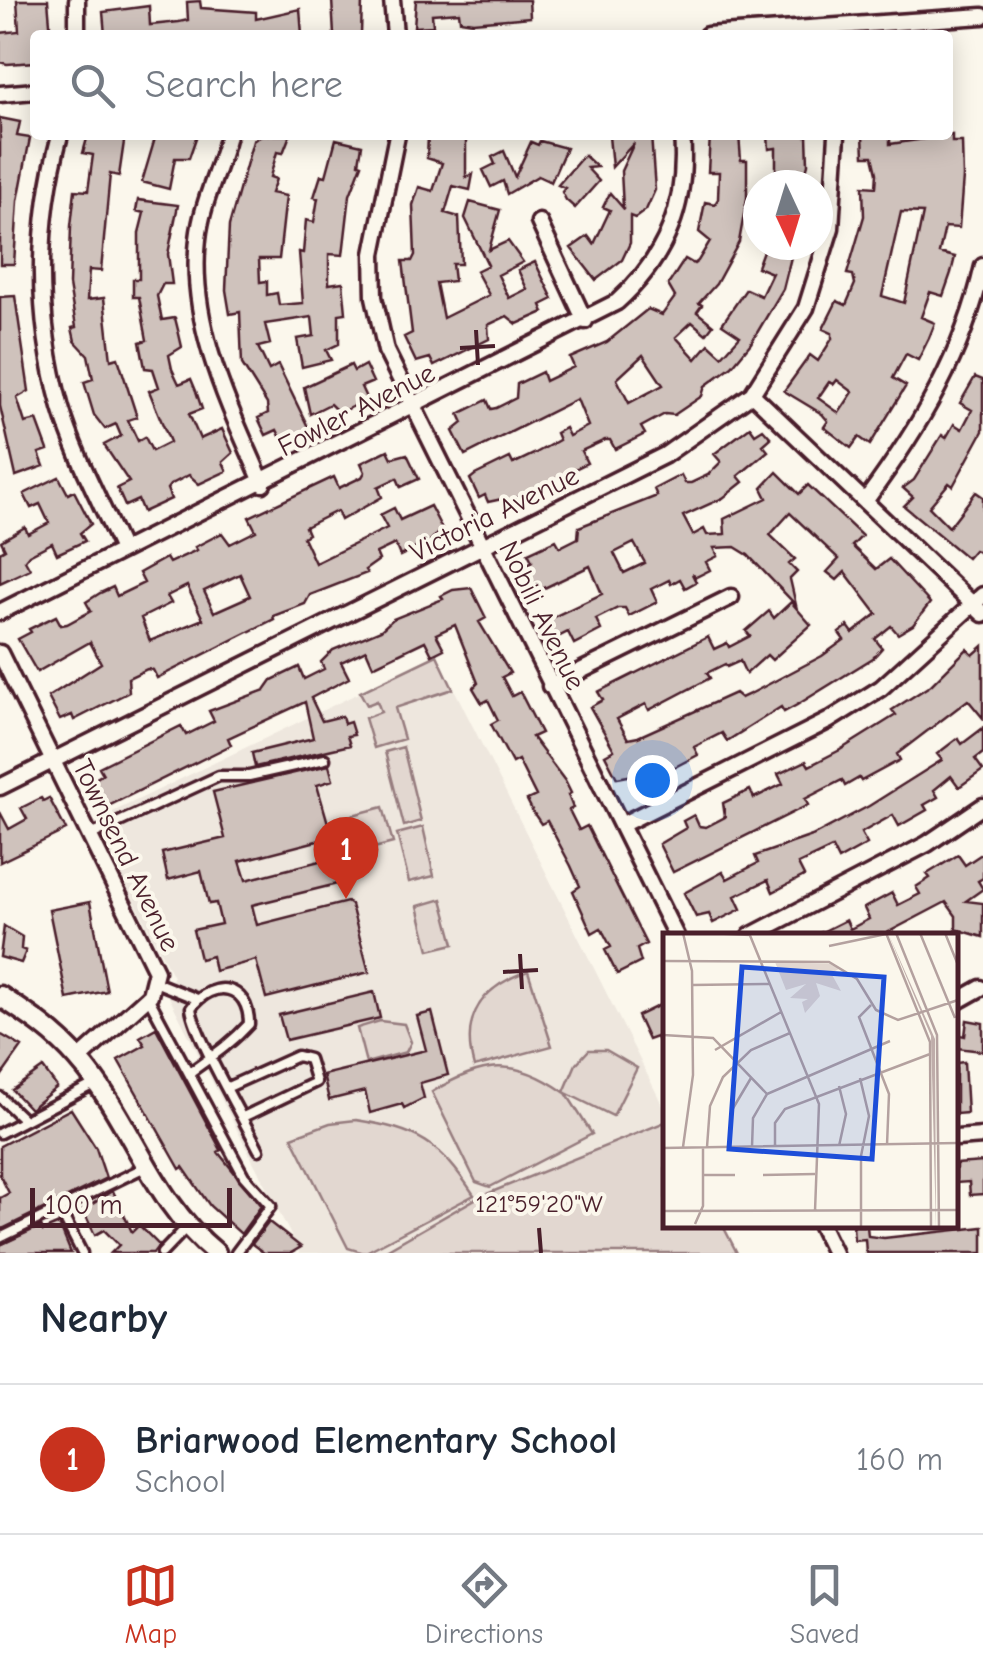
<!DOCTYPE html>
<html lang="en">
<head>
<meta charset="utf-8">
<style>
  :root { --surface:#fff; --page:#f2f2f3; --text:#1f2937; --muted:#747a83; --line:#e0e1e3; --accent:#c8321e }
  body { margin:0; font-family:"Comic Neue",sans-serif; background:var(--page); color:var(--text) }
  .compass { position:absolute; left:743px; top:170px; width:90px; height:90px; border-radius:50%; background:var(--surface); box-shadow:0 5px 25px #0003; rotate:176deg }
  .scale { position:absolute; left:30px; bottom:25px; width:202px; box-sizing:border-box; padding-left:10px; border:5px solid #4a1f2b; border-top:0; font-size:28px; line-height:35px; white-space:nowrap; color:#4a1f2b; -webkit-text-stroke:8px #fbf7ec; paint-order:stroke }
  .you { position:absolute; left:652px; top:780px; width:35px; height:35px; margin:-25px; border:8px solid #fff; border-radius:50%; background:#1a73e8; box-shadow:0 0 0 15px #1a73e833 }
  .badge { display:grid; place-items:center; width:65px; height:65px; border-radius:50%; background:var(--accent); color:#fff; font-size:32px; font-weight:700 }
  .pin { position:absolute; translate:-50% -82px; filter:drop-shadow(0 2px 5px #0008) }
  .pin::after { content:''; position:absolute; top:52px; width:35px; height:30px; background:inherit; clip-path:polygon(0 0,100% 0,50% 100%) }
  .list { margin:0; padding:0; list-style:none }
  h2 { display:flex; justify-content:space-between; align-items:center; height:130px; margin:0; padding:0 40px; font-size:42px }
  h2 small { font-size:32px; font-weight:400; color:var(--muted) }
  .list li { display:grid; grid-template-columns:65px 1fr auto; gap:30px; align-items:center; box-sizing:border-box; height:150px; padding:0 40px; border-top:2px solid var(--line) }
  .list b { display:block; font-size:38px; white-space:nowrap }
  .list p { margin:0; font-size:32px; white-space:nowrap; color:var(--muted) }
  .list em { font-size:32px; font-style:normal; color:var(--muted) }
  .icon { flex:none; width:55px; height:55px; fill:none; stroke:currentColor; stroke-width:2; stroke-linecap:round; stroke-linejoin:round }
  .map { position:relative; flex:none; width:983px; height:1253px; overflow:hidden }
  .search { position:absolute; background:var(--surface); box-shadow:0 5px 25px #0003; left:30px; right:30px; top:30px; height:110px; display:flex; align-items:center; gap:25px; box-sizing:border-box; padding:0 35px; border-radius:10px; color:var(--muted); font-size:38px }
  .sheet { height:280px; background:var(--surface) }
  nav { display:flex; justify-content:space-around; align-items:center; box-sizing:border-box; height:140px; border-top:2px solid var(--line); background:var(--surface); font-size:28px; color:var(--muted) }
  nav a { display:grid; justify-items:center; gap:5px }
  nav .on { color:var(--accent) }
  .map>svg:first-child { display:block }
  .built { fill:#eee7de }
  .green { fill:#e2d7d0; stroke:#967b7e; stroke-width:2.5 }
  .building { fill:#cfc2bc; stroke:#4a1f2b; stroke-width:2.5; fill-rule:evenodd }
  .lines { fill:none; stroke-linecap:round; stroke-linejoin:round }
  .service-casing { stroke:#4a1f2b; stroke-width:15 }
  .minor-casing { stroke:#4a1f2b; stroke-width:21 }
  .tertiary-casing { stroke:#4a1f2b; stroke-width:25 }
  .service { stroke:#fbf7ec; stroke-width:8 }
  .minor { stroke:#fbf7ec; stroke-width:14 }
  .tertiary { stroke:#fbf7ec; stroke-width:18 }
  .ticks { fill:none; stroke:#4a1f2b; stroke-width:4 }
  .labels { text-anchor:middle; stroke-width:8; stroke-linejoin:round; paint-order:stroke }
  .street-label { font-size:28px; fill:#4a1f2b; stroke:#fbf7ec }
  .inset-road { fill:none; stroke:#b4a19f; stroke-width:2.5 }
  .view { fill:#1d4ed8; fill-opacity:0.15; stroke:#1d4ed8; stroke-width:5 }
  .inset-edge { fill:none; stroke:#4a1f2b; stroke-width:5 }
  .ticks-label { font-size:25px; text-anchor:middle; fill:#4a1f2b; stroke:#fbf7ec; stroke-width:8; stroke-linejoin:round; paint-order:stroke }
</style>
</head>
<body>
<div class="map">
<svg width="983" height="1253" viewBox="0 0 983 1253">
  <rect width="100%" height="100%" fill="#fbf7ec"/>
  <filter id="ink" filterUnits="userSpaceOnUse"><feTurbulence type="fractalNoise" baseFrequency=".01" numOctaves="2"/><feDisplacementMap in="SourceGraphic" scale="20" xChannelSelector="R" yChannelSelector="G"/><feConvolveMatrix kernelMatrix="1 2 1 2 8 2 1 2 1" color-interpolation-filters="sRGB"/></filter>
  <g filter="url(#ink)">
    <!-- built -->
    <path class="built" d="M437 655 665 1110V1122L477 1198 381 1253H300L169 997 173 977 94 821Z"/>
    <!-- green -->
    <path class="green" d="M437 655 453 689 395 708 404 739 374 748 365 718 381 712 377 701 367 705 360 692Z
      M403 747 421 821 404 826 385 752Z
      M383 807 393 843 355 853 345 817Z
      M423 827 434 876 409 882 397 834Z
      M442 899 454 944 429 950 418 906Z
      M528 971 552 1046 474 1067C460 1017 481 987 528 971Z
      M380 1021 404 1024 411 1042 406 1052 366 1063 357 1028Z
      M589 1050H606L637 1068 613 1116 566 1093 592 1134 490 1187 476 1182 432 1092C483 1061 514 1057 564 1092L576 1064Z
      M356 1120C419 1130 439 1142 474 1195L364 1253 348 1248 292 1137 330 1123Z
      M665 1122 666 1226H723L737 1253H381L477 1198Z"/>
    <!-- building -->
    <path class="building" d="M17 0H48L51 35H35V62L7 64 0 62V33L19 31Z
      M332 0H362L361 35H334Z
      M416 0H529L530 17 473 22 460 20 459 12 432 14 433 26 414 27Z
      M200 1 201 8 256 12V19L300 9 302 35H105L103 12 149 6 150 25 179 22 188 20 187 2Z
      M0 118 20 122 17 136 30 138 18 201 14 264H0Z
      M88 135H125L119 176 110 174 101 271 89 270 87 300 104 298 111 360 118 358 137 417 128 420 138 441 145 437 152 451 170 442 149 391 159 387 153 369 145 368 140 342 147 340 139 297H133V279H139V233L144 213 136 211 138 200 178 205 168 254 172 284H163L157 296 162 320 175 318 179 334 182 347 169 355 172 369 179 384 191 379 196 391 202 409 189 414 200 439 222 429 233 453 223 462 227 471 199 484 189 475 170 485 167 489 171 499 143 512 138 500 125 506 117 488 129 482 104 445 121 436 116 424 105 429 94 415 84 382 93 379 88 355 75 341 72 328 76 327 69 285 71 226 75 190 88 191 93 155 83 153Z
      M156 135H197L189 158H175L169 189 142 182Z
      M261 135H290L283 153 277 152 270 177 276 179 271 193 286 196 279 259H259L260 282 267 281V295L277 293 279 305 303 303 299 252 303 253 306 220 314 222 318 198 314 197 321 175 326 176 336 139 362 145 359 163 362 164 350 195 343 255 329 254V284L343 282 346 313 339 314V344L326 350 331 360 302 367 297 339 314 336 312 317 265 324 270 344 258 347 269 370 278 365 309 429 283 442 277 430 266 435 258 418 268 413 267 404 242 364 240 312 230 314 226 290 229 226 253 141Z
      M428 135H466V177L473 174 470 190 453 186 445 213 459 217 461 264H452L454 281 436 283 443 318 489 295 476 271 488 265 465 218 470 202 500 210 489 250 508 241 523 262 498 275 509 298 527 289 518 270 535 262 553 299 541 305 544 312 517 324 507 316 488 325 489 339 434 366 430 358 416 362 404 337 412 333 403 261H412L415 255 413 205 419 187 433 191 442 163 427 158Z
      M651 135 655 190 646 210 635 218 630 216V243L622 260 596 280 571 248 588 236 594 244 610 210 603 207 610 193 623 208 621 171 634 143 612 167 609 136Z
      M710 135H739L741 160H747V198L739 242 716 284 699 303 702 305 697 312 713 325 706 334 692 322 676 337 696 359 709 344 722 356 740 336 722 324 746 289 761 296 772 273 757 267 765 245H794L783 289 751 343 732 366 705 386 702 396 674 415 665 414 641 427 645 434 615 449 610 440H605L581 451 587 463 504 504 502 499 488 502 485 495 479 498 470 479 475 475 510 458 513 464 534 454 559 440 556 433 565 428 569 436 588 426 577 399 465 455 453 431 463 423 459 414 487 400 491 409 496 408 516 398 517 384 542 372 545 381 574 367 570 358 607 342 648 309 662 315 675 297 668 285 685 259 694 264 698 261 710 241 699 232 705 202 715 204 718 199 719 172H708ZM643 355 663 385 629 403 617 379Z
      M768 135H807L808 164 803 181H776V148L769 149Z
      M863 135H890V144L952 135V142H962L963 177 959 228 945 227 939 253 955 257 951 273 943 296 930 292 921 317 935 323 929 338 918 360 906 354 893 378 906 386 870 445 859 437 851 448 824 427 828 421 822 414 784 391 810 355 818 361 832 339V333L823 329 837 301 846 305 855 284 853 275 847 274 864 216 863 186 876 187 877 173 873 156H864ZM901 212 923 213 904 303 882 296ZM837 380 853 392 839 413 818 398 829 382 834 384Z
      M540 141 566 148 551 182 538 176 507 194 503 181 491 187 483 170 495 164 492 157 504 151 515 177 531 142 538 145Z
      M584 155 597 167 587 168 599 181 575 208 566 200 562 192 565 188 558 185Z
      M15 296 29 391 17 398 25 423 37 420 48 450 39 453 44 466 16 476 0 406V297Z
      M351 365 354 371 365 365 373 382 361 387 367 400 339 413 330 404 310 414 304 387Z
      M975 377 983 380V431L953 486 949 483 929 507 949 527 976 492 983 497V554L974 550 967 558 904 506 913 497 903 488 914 480 942 435 946 438 954 424 962 429 972 410 960 403Z
      M750 427 755 434 763 429 771 438 763 445 768 451 738 476 743 482 723 498 683 516 693 535 704 529 707 535 725 534 724 519 767 498 762 488 777 472 799 494 808 485 862 536 852 546 876 569 889 559 930 603 913 625 898 634 891 626 875 639 882 648 873 658 797 705 784 712 781 707 727 741 722 733 694 747 698 755 644 783 639 774 617 778 605 755 614 750 590 707 603 700 598 692 708 637 714 649 727 643 729 647 750 636 746 631 769 611 774 618 791 602 811 625 772 660 767 655 746 674 740 661 727 667 725 664 707 673 710 678 649 710 646 704 617 719 628 739 638 737 735 693 741 698 752 693 822 656 844 640 839 633 848 626 853 633 877 614 845 572 837 580 827 572 839 559 790 513 770 535 795 559 789 564 797 572 790 579 796 605 748 555 735 547 714 548 718 556 706 562 710 570 696 577 692 574 696 582 685 588 680 579 671 584 669 580 651 589 657 602 629 616 625 608H618L596 619 601 630 574 644 568 632 556 638 547 620 602 594 590 566 534 593 522 569 532 561 528 553 556 540 560 547 578 538 579 527 657 496 654 489 681 475 685 483H691L708 475 721 462 714 454ZM634 543 645 563 624 573 614 553Z
      M388 450 392 458 407 454 419 479 401 487 397 478 378 487 382 497 341 520 337 511 305 527 308 534 303 537 315 563 387 528 380 515 394 508 400 520 430 506 442 529 429 542 400 556 395 544 376 553 379 560 365 570 367 573 310 595 305 604 273 616 274 619 157 678 153 670 147 669 128 678 129 692 74 720 72 715 60 720 48 697 101 663 90 642 37 672 18 639 31 632 29 629 56 616 61 625 67 624 91 611 86 602 100 593 113 587 117 596 144 583 139 573 166 558 169 563 197 550 195 547 222 533 230 544 256 531 249 517 334 477 339 488 362 477 365 472 361 463ZM240 574 250 596 214 612 204 591ZM187 586 203 619 150 641 141 618 171 603 167 596Z
      M59 477 68 494 74 491 91 524 80 533 85 541 57 554 52 543 29 555 25 560 30 569 0 583V552L5 549 1 541 25 527 28 534 49 523 40 504 31 508 24 494Z
      M471 588 486 618 479 622 510 673 502 677 512 696 520 692 541 733 532 737 565 781 571 793 568 795 573 808 569 810 579 830 587 826 646 944 637 949 641 962 617 974 605 950 611 947 601 928 592 933 573 891 580 886 571 866 547 821 541 824 533 812 527 800 536 796 518 760 512 763 491 724 498 720 488 700 482 703 473 688 478 683 455 625 436 634 444 649 432 655 425 641 373 666 366 650 341 662 349 678 311 698 322 721 342 716 344 724 350 722 354 735 347 736 350 745 255 767 252 753 313 738 305 702 228 738 231 745 104 808 90 782 103 774 99 767 181 726 186 735 214 721 209 711 265 690 272 680 299 667 304 679 324 669 321 662 333 650 381 630 393 619 443 599 441 596 453 590Z
      M983 646V718L968 700 897 754 900 760 861 781 859 778 845 786 842 780 805 799 808 805 673 872 659 844 686 828 683 821 694 815 699 826 706 827 725 817 723 803 750 790 754 798 783 784 778 774 806 761 809 766 840 750 896 715 892 710 931 685 967 649 973 655Z
      M983 728V753L975 759 983 770 959 787 951 776 934 790 938 797 924 805 927 810 899 826 893 815 861 833 867 844 838 860 832 848 798 864 804 876 773 892 768 880 735 896 741 909 713 923 709 914 696 917 684 893 723 872 727 879 758 863 755 856 812 836 869 806 942 760 937 754 958 738 962 744Z
      M329 765 333 780 317 785 332 837 240 861 246 880 335 857 340 860 345 882 252 905 257 925 347 902 351 905 369 972 266 998 256 960 215 971 212 956 200 959 193 930 221 924 216 903 209 904 201 871 168 880 162 853 225 838 213 792Z
      M41 798 43 801 49 798 66 830 0 862V812L9 829 27 819 21 808Z
      M983 853V878L978 881 983 889 966 901 983 903V937L956 929V916L946 902 881 936H814L846 920 850 929 869 919 864 908 892 893 898 905 920 894 916 887 930 878 927 874 958 855 965 865Z
      M90 902 107 991 67 999 49 910Z
      M4 926 22 937 21 949 26 951 21 963 0 957Z
      M374 992 380 1018 286 1040 279 1015Z
      M662 1004 666 1012V1057L656 1037 648 1040 637 1016Z
      M432 1012 448 1075 420 1083 424 1098 404 1108 402 1104 370 1113 365 1091 329 1100 323 1075 426 1050 417 1016Z
      M967 1020 983 1023V1051L956 1048V1034L965 1036Z
      M156 1028 221 1150 218 1152 261 1206 241 1234 210 1206 183 1167 180 1169 118 1060 145 1045 140 1037Z
      M0 1034 22 1047 0 1078Z
      M964 1062 967 1113 956 1114V1063Z
      M43 1068 57 1087 30 1109 12 1090Z
      M71 1109 96 1148 106 1178 0 1230V1198L9 1193 0 1175V1146Z
      M983 1162V1194L970 1195 969 1182 956 1183V1164Z
      M113 1191 132 1232 139 1225 159 1245 153 1253H111L119 1245 104 1230 95 1235 83 1210Z
      M269 1222 301 1247 291 1253H264L252 1244Z
      M59 1224 71 1253H0V1245L41 1226 43 1231Z
      M853 1226H867L868 1236 884 1238 983 1227V1253H866L865 1239 854 1240Z"/>
    <g class="lines">
      <defs>
        <path id="service" d="M91 835 219 776H249L325 759
          M155 982 197 999
          M148 997 244 1176 271 1206 236 1253
          M189 1073C211 1057 231 1044 249 1024 249 984 213 978 191 1008 194 1034 244 1120 259 1150
          M228 1087 297 1056 309 1059 316 1082 243 1117
          M0 1097 24 1120
          M0 1133 96 1083
          M59 1208 82 1253
          M0 1238 145 1167
          M162 1253 186 1228"/>
        <path id="minor" d="M77 0V35
          M392 0 395 35
          M707 35 983 16
          M0 94 35 91
          M60 135C36 225 36 318 61 408 75 456 102 504 122 550
          M228 135C219 171 202 202 198 239 188 324 230 408 263 484
          M397 135 373 254 374 297 386 351 676 936
          M539 222 585 321
          M752 394 983 614
          M866 500C920 427 963 355 983 266
          M0 612 617 302C667 257 688 203 682 135
          M0 653 156 971 150 995 79 1059
          M550 686 731 597
          M0 787 665 455 752 394 806 308 831 228 837 135
          M621 825 828 721 881 688 983 595
          M750 936 927 844 983 806
          M956 1002 981 988
          M956 1138 983 1136
          M821 1226 834 1253"/>
        <path id="tertiary" d="M0 996C29 1015 56 1033 78 1059 133 1121 149 1198 216 1253"/>
      </defs>
      <!-- service casing -->
      <use href="#service" class="service-casing"/>
      <!-- minor casing -->
      <use href="#minor" class="minor-casing"/>
      <!-- tertiary casing -->
      <use href="#tertiary" class="tertiary-casing"/>
      <!-- service -->
      <use href="#service" class="service"/>
      <!-- minor -->
      <use href="#minor" class="minor"/>
      <!-- tertiary -->
      <use href="#tertiary" class="tertiary"/>
    </g>
  </g>
  <!-- ticks -->
  <path class="ticks" d="M476 330 478 365M460 348 495 346M520 954 522 989M503 972 538 970M539 1228 541 1253"/>
  <g class="labels">
    <!-- street labels -->
    <g class="street-label">
      <text transform="translate(356 409) rotate(-27)" y="10">Fowler Avenue</text>
      <text transform="translate(494 513) rotate(-26)" y="10">Victoria Avenue</text>
      <text transform="translate(543 615) rotate(64)" y="10">Nobili Avenue</text>
      <text transform="translate(127 855) rotate(64)" y="10">Townsend Avenue</text>
    </g>
  </g>
  <!-- overview -->
  <g transform="translate(663 933)">
    <rect width="295" height="295" fill="#fbf7ec"/>
    <path d="M112 29 167 31 176 36 168 40 178 58 153 50 157 63 142 80 139 69 145 66 127 65 143 51 123 57Z" fill="#e2d7d0"/>
    <path d="M225 0 272 106 273 295 268 103Z" fill="#bfadaa"/>
    <path class="inset-road" d="M20 0 29 38 30 142 20 214M45 0 87 2M86 0 156 171 152 278M223 0 267 109 268 295M233 0 274 102 276 295M257 0 292 85M282 0 295 32M166 13 223 1M0 28 166 29 194 46 213 77 235 87 295 67M29 52 107 51M208 72 196 84 226 161 224 212M0 102 50 105 104 161M52 117 118 79M197 145 206 183 198 223V295M176 153 183 181 176 213M44 214 47 173 60 144 88 117 127 100M66 214 69 177 88 145M89 214 90 185 104 161 227 108M112 214V190L122 176 267 121M0 215 295 210M40 242H72M100 242 152 241M0 278 295 277M32 291 40 273V214"/>
    <path class="view" d="M79 34 221 44 209 226 66 216Z"/>
    <rect width="295" height="295" class="inset-edge"/>
  </g>
  <g class="ticks-label">
    <text x="539" y="1212">121°59'20"W</text>
  </g>
</svg>
<svg class="compass" viewBox="-18 -18 36 36"><path d="M0-13l5 13h-10z" fill="#e53935"/><path d="M0 13l5-13h-10z" fill="#747a83"/></svg>
<div class="scale">100 m</div>
<div class="you"></div>
<div class="pin badge" style="left:346px;top:899px">1</div>
<div class="search"><svg class="icon" aria-label="search" viewBox="0 0 24 24"><circle cx="10" cy="10" r="6"/><path d="M15 15l6 6"/></svg>Search here</div>
</div>
<section class="sheet">
<h2>Nearby<small></small></h2>
<ul class="list">
<li><span class="badge">1</span><div><b>Briarwood Elementary School</b><p>School</p></div><em>160 m</em></li>
</ul>
</section>
<nav>
<a class="on"><svg class="icon" aria-label="map" viewBox="0 0 24 24"><path d="M3 6l6-2 6 2 6-2v14l-6 2-6-2-6 2zM9 4v14M15 6v14"/></svg>Map</a>
<a><svg class="icon" aria-label="directions" viewBox="0 0 24 24"><path d="M12 3l9 9-9 9-9-9zM9 14v-3h6M13 9l2 2-2 2"/></svg>Directions</a>
<a><svg class="icon" aria-label="saved" viewBox="0 0 24 24"><path d="M7 4h10v16l-5-4-5 4z"/></svg>Saved</a>
</nav>
</body>
</html>
